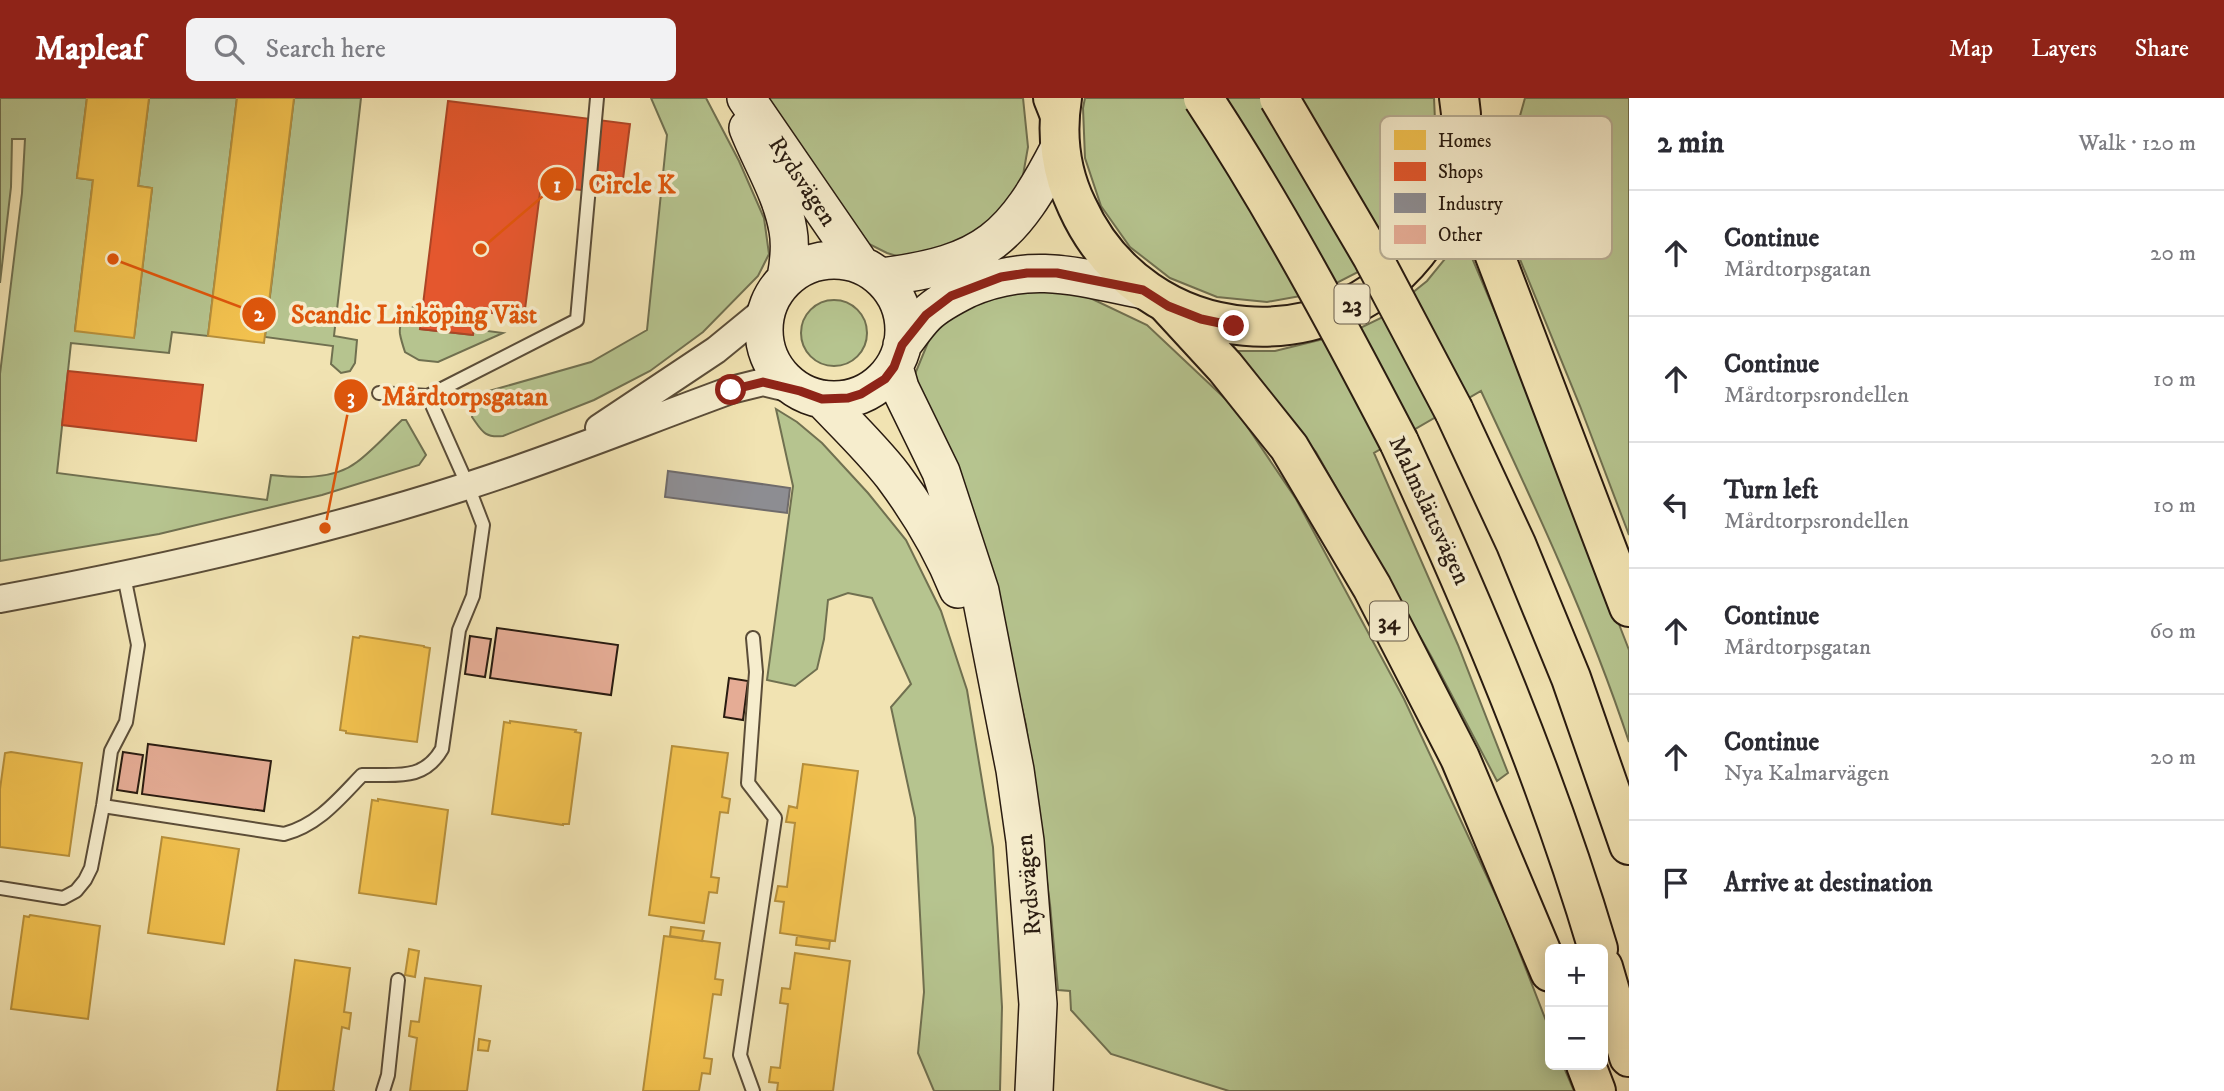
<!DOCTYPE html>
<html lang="en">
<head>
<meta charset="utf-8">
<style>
  :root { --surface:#fff; --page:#f2f2f3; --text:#2b2b33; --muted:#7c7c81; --line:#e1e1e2; --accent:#8f2418 }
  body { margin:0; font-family:"IM FELL DW Pica",serif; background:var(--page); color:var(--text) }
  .controls { position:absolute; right:21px; bottom:21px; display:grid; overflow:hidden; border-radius:10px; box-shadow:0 4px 18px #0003 }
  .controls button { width:63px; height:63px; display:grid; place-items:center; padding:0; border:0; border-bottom:2px solid var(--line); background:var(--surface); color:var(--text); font:35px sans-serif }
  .stop { position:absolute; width:21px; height:21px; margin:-16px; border:5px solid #8f2418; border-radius:50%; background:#fff }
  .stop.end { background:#8f2418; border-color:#fff; box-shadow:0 2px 7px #0008 }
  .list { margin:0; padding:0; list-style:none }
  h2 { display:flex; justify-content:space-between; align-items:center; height:91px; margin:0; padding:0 28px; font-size:30px }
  h2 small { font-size:23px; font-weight:400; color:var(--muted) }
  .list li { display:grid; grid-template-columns:46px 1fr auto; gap:21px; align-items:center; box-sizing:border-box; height:126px; padding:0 28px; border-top:2px solid var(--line) }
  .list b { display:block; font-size:26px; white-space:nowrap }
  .list p { margin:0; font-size:23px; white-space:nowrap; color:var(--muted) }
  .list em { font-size:23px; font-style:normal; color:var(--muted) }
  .icon { flex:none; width:38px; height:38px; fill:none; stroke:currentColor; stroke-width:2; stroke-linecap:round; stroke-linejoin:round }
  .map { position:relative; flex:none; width:1629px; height:993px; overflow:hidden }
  header { display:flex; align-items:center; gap:42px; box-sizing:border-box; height:98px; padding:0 35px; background:var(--accent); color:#fff }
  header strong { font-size:33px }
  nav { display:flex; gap:38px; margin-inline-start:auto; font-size:24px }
  .search { width:490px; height:63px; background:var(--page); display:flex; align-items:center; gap:18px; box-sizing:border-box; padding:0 24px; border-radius:10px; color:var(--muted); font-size:26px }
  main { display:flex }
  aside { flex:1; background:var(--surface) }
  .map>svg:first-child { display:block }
  .green { fill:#b6c48f; stroke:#707050; stroke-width:2 }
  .homes { fill:#f2c14e; stroke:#b68f3b; stroke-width:2 }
  .shops { fill:#e4572e; stroke:#ac4525; stroke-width:2 }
  .industry { fill:#8d8d92; stroke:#6f6b6b; stroke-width:2 }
  .building { fill:#e5ac95; stroke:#291b10; stroke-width:2 }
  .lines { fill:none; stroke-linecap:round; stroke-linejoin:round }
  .lane-casing { stroke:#5b4d38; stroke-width:16 }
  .street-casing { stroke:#5b4d38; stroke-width:30 }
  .secondary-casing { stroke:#291b10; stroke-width:40 }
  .primary-casing { stroke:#291b10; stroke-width:42 }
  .highway-casing { stroke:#291b10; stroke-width:42 }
  .lane { stroke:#f6edcd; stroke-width:12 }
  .street { stroke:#f6edcd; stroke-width:26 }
  .secondary { stroke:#f6edcd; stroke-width:37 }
  .primary { stroke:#f1e3b2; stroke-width:38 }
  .highway { stroke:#f1e3b2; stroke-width:38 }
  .highway-bridge-casing { stroke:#291b10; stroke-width:42; stroke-linecap:butt }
  .highway-bridge { stroke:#f1e3b2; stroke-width:38 }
  .route { stroke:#8f2418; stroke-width:9 }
  .labels { text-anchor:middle; stroke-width:7; stroke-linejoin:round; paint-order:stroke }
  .shield { fill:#f6edcd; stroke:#665a49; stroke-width:2 }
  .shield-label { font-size:23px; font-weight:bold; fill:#291b10 }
  .street-label { font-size:24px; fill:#291b10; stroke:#f6edcd }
  .key { fill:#f6edcd; stroke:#b8ae94; stroke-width:2 }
  .key-label { font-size:19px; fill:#291b10 }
  .leader { fill:none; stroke:#de560c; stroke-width:2.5 }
  .callout-dot { fill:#de560c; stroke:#f6edcd; stroke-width:2.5 }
  .mark-label { font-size:21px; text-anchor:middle; font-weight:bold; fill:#fff }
  .callout-label { font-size:26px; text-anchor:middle; font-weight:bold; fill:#de560c; stroke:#f6edcd; stroke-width:7; stroke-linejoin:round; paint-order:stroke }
</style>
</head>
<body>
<header>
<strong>Mapleaf</strong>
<div class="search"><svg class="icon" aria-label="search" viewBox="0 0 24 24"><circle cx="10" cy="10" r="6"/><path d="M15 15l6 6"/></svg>Search here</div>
<nav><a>Map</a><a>Layers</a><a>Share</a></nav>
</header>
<main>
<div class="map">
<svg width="1629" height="993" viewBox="0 0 1629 993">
  <rect width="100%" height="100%" fill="#f1e3b2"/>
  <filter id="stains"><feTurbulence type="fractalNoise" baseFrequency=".00286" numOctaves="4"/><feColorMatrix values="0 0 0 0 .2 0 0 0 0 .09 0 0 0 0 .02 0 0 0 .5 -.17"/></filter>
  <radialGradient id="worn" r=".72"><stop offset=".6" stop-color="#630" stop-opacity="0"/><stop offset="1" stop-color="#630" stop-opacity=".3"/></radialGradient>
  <!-- green -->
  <path class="green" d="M0 0H87L77 80 93 82 75 232 134 239 152 90 138 88 149 0H237L208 238 172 234 169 255 71 245 57 375 267 402 271 377C298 380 334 382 357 364 373 352 387 336 402 322H406L426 357 419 367 322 397 159 436 0 463V276L22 95 25 41H12L11 89 0 185Z
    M294 0H361L334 238 357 242 355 265 350 273 341 275 331 266 333 248 265 239Z
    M651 0H706L739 63 764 120 769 156 758 178 703 234 650 273 594 302 503 338C484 340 482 333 472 319L475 302 489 293 591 264 647 232 667 37Z
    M766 0H1023L1028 49 1022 83 984 132 910 162 887 155 869 146Z
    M1085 0H1434L1436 45 1424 94 1398 137 1362 172 1317 195 1267 204 1217 199 1170 180 1130 149 1101 108 1085 60 1083 10Z
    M1525 0H1629V437L1580 308 1510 137 1503 78Z
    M1461 134 1528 292 1629 552V644C1589 523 1535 408 1481 293L1374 355 1458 547 1508 675 1497 683 1431 558 1316 354 1232 253H1275L1352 234 1381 220 1427 183 1449 156Z
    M1067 189 1147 227 1234 309 1296 401 1404 601 1505 817 1550 933V967H1563L1574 993H1229L1111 956 1071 912 1070 893 1058 892 1050 806 1026 627 980 436 938 338 915 276 936 225 1004 193Z
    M801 235a33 33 0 1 1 66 0a33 33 0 1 1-66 0Z
    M423 205 421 231 472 237 473 231 503 235 438 264 419 262 405 254C403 248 401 242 400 236 398 222 410 207 423 205Z
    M776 311 797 324 822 345 868 395 906 442 941 513 967 592 993 749 1002 909 1000 993H934L918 955 924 894 915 720 891 609 911 586 872 500 848 495 828 502 824 541 817 571 795 588 767 582 793 388Z"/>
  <!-- homes -->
  <path class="homes" d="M87 0H149L138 88 152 90 134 240 75 233 93 82 77 80Z
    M237 0H294L264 245 208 238Z
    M360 538 424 548V549L430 550 417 644 346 635V633L340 632 353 539 359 540Z
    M510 623 576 632 575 634 581 635 569 726H563V727L492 716 504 624 510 625Z
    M672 648 728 655 722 699 730 701 728 715 720 714 711 779 719 780 717 795 709 794 704 825 649 817Z
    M11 654 82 665 69 758 0 749V691L5 655Z
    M803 666 858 673 835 843 780 835 784 804 775 803 778 788 787 789 795 725 786 724 789 708 797 710Z
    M378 701 448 712 436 806 359 795 372 702 378 703Z
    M162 739 239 751 224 846 148 835Z
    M30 817 100 828 88 921 11 911 24 818 29 819Z
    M671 829 704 833 702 843 670 838Z
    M664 838 720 845 715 881 723 882 721 897 713 896 704 960 712 961 710 976 702 975 699 993H643Z
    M797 838 830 843 829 851 796 847Z
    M409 851 419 853 415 879 405 877Z
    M795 855 850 863 833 993H777L778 985 769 984 771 969 780 970 788 906 780 905 782 890 790 891Z
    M295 862 350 870 344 914 351 915 349 931 342 929 333 993H335H277Z
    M425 880 481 888 467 993H410L417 940 409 938 411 923 419 924Z
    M479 941 490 943 488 953 478 952Z"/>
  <!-- shops -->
  <path class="shops" d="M448 3 630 26 621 97 541 87 524 219 476 213 473 237 420 231Z
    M68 273 203 287 196 343 62 327Z"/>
  <!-- industry -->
  <path class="industry" d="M668 373 790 390 787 415 665 399Z"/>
  <!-- building -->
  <path class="building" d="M497 530 618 547 611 597 490 580Z
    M470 538 491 541 485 579 465 576Z
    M729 580 748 583 743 622 724 619Z
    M148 646 271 663 264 713 142 696Z
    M123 654 143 657 137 695 117 692Z"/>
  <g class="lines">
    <defs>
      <path id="lane" d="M379 295 428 298 577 222 597 0
        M103 708 284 736C318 727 338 702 362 677 395 676 423 684 442 651L459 532 473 498 483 427 468 388 428 298
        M0 790 63 800 76 793 85 782 91 770 103 708 111 653 126 624 138 547 124 478
        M383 993 388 977 398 882
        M753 993 740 957 775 720 748 685 756 574 753 540"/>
      <path id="street" d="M599 330 716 252 766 211
        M0 501C157 472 315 437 467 388 556 360 643 324 731 292L763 284 800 293"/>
      <path id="secondary" d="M746 0 860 166
        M748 30C761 63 782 96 788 132 791 148 789 164 786 180
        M764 232a70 70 0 1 1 140 0a70 70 0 1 1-140 0Z
        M881 179C986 166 1013 140 1060 49
        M902 247C910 237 917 226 926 217 937 206 953 198 967 191 1031 163 1079 179 1143 192
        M894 269 900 290 941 374 980 493 1015 672 1025 743 1038 906 1034 993
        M822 301C846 326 872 351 893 378 919 413 942 451 958 491"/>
      <path id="primary" d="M1062 0C1056 37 1061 75 1077 108 1143 254 1341 272 1429 137 1454 97 1467 46 1459 0"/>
      <path id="highway" d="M1053 0 1059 15
        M1459 57 1476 108 1629 509
        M1168 207 1225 269 1289 349 1372 489 1460 660 1550 874
        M1454 313 1516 446 1571 580 1629 747
        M1399 344C1475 509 1546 676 1598 851
        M1603 869 1629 959
        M1586 967 1596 993"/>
    </defs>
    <!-- lane casing -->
    <use href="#lane" class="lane-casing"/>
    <!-- street casing -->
    <use href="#street" class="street-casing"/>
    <!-- secondary casing -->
    <use href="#secondary" class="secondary-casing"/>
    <!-- primary casing -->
    <use href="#primary" class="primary-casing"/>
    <!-- highway casing -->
    <use href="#highway" class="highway-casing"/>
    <!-- lane -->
    <use href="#lane" class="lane"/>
    <!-- street -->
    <use href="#street" class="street"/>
    <!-- secondary -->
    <use href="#secondary" class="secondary"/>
    <!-- primary -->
    <use href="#primary" class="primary"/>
    <!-- highway -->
    <use href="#highway" class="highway"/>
    <defs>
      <path id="highway-bridge" d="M1203 0C1276 111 1338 227 1399 344
        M1279 0 1372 158 1454 313"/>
    </defs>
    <!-- highway-bridge casing -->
    <use href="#highway-bridge" class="highway-bridge-casing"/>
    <!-- highway-bridge -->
    <use href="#highway-bridge" class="highway-bridge"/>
  </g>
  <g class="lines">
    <!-- route -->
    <path class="route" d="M731 292 763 284 800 293 822 301 848 300 861 296 885 281 894 269 902 247 926 217 951 198 1001 179 1027 175H1057L1143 192 1168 208 1201 221 1234 228"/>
  </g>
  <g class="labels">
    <!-- shield labels -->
    <g class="shield">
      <rect x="1334.5" y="186.5" width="35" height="39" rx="5"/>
      <rect x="1370" y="503.5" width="38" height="39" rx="5"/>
    </g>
    <g class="shield-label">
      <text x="1352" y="214">23</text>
      <text x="1389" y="531">34</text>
    </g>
    <!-- street labels -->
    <g class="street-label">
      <text transform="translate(803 83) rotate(56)" y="8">Rydsvägen</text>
      <text transform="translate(1430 412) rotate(65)" y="8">Malmslättsvägen</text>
      <text transform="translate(1028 787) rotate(-95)" y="8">Rydsvägen</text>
    </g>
  </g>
  <!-- legend -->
  <rect x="1380" y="18" width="232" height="143" rx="10" class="key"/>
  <rect x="1394" y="32" width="32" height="20" fill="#f2c14e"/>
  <rect x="1394" y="64" width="32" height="19" fill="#e4572e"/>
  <rect x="1394" y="95" width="32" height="20" fill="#8d8d92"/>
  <rect x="1394" y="127" width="32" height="19" fill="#e5ac95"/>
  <g class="key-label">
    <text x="1438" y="49">Homes</text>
    <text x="1438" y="80">Shops</text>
    <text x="1438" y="112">Industry</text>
    <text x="1438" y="143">Other</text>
  </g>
  <!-- callouts -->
  <path class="leader" d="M481 151L557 86M113 161L259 216M325 430L351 298"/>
  <g class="callout-dot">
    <circle cx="481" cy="151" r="7"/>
    <circle cx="113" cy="161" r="7"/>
    <circle cx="325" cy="430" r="7"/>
    <circle cx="557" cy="86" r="18"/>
    <circle cx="259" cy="216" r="18"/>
    <circle cx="351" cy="298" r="18"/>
  </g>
  <g class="mark-label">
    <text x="557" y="94">1</text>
    <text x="259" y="223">2</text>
    <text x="351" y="306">3</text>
  </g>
  <g class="callout-label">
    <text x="632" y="95">Circle K</text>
    <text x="414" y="225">Scandic Linköping Väst</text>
    <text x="465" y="307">Mårdtorpsgatan</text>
  </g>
  <rect width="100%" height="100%" filter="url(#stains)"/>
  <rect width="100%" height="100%" fill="url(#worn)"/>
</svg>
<div class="controls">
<button>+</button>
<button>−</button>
</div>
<div class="stop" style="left:731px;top:292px"></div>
<div class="stop end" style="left:1234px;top:228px"></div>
</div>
<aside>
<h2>2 min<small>Walk · 120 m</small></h2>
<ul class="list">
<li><svg class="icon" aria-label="ahead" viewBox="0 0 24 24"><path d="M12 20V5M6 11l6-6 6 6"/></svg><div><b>Continue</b><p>Mårdtorpsgatan</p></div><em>20 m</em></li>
<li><svg class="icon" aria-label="ahead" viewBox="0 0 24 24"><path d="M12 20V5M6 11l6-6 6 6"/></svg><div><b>Continue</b><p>Mårdtorpsrondellen</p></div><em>10 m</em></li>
<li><svg class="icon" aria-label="left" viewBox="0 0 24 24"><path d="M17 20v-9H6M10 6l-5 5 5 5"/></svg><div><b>Turn left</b><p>Mårdtorpsrondellen</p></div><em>10 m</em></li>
<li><svg class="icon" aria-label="ahead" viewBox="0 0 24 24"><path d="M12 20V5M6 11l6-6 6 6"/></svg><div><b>Continue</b><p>Mårdtorpsgatan</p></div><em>60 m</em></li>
<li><svg class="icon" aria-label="ahead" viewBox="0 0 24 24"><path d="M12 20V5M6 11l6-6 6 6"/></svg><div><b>Continue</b><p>Nya Kalmarvägen</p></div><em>20 m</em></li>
<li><svg class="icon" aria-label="arrive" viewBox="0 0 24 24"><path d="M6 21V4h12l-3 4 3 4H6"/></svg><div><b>Arrive at destination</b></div></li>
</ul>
</aside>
</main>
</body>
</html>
